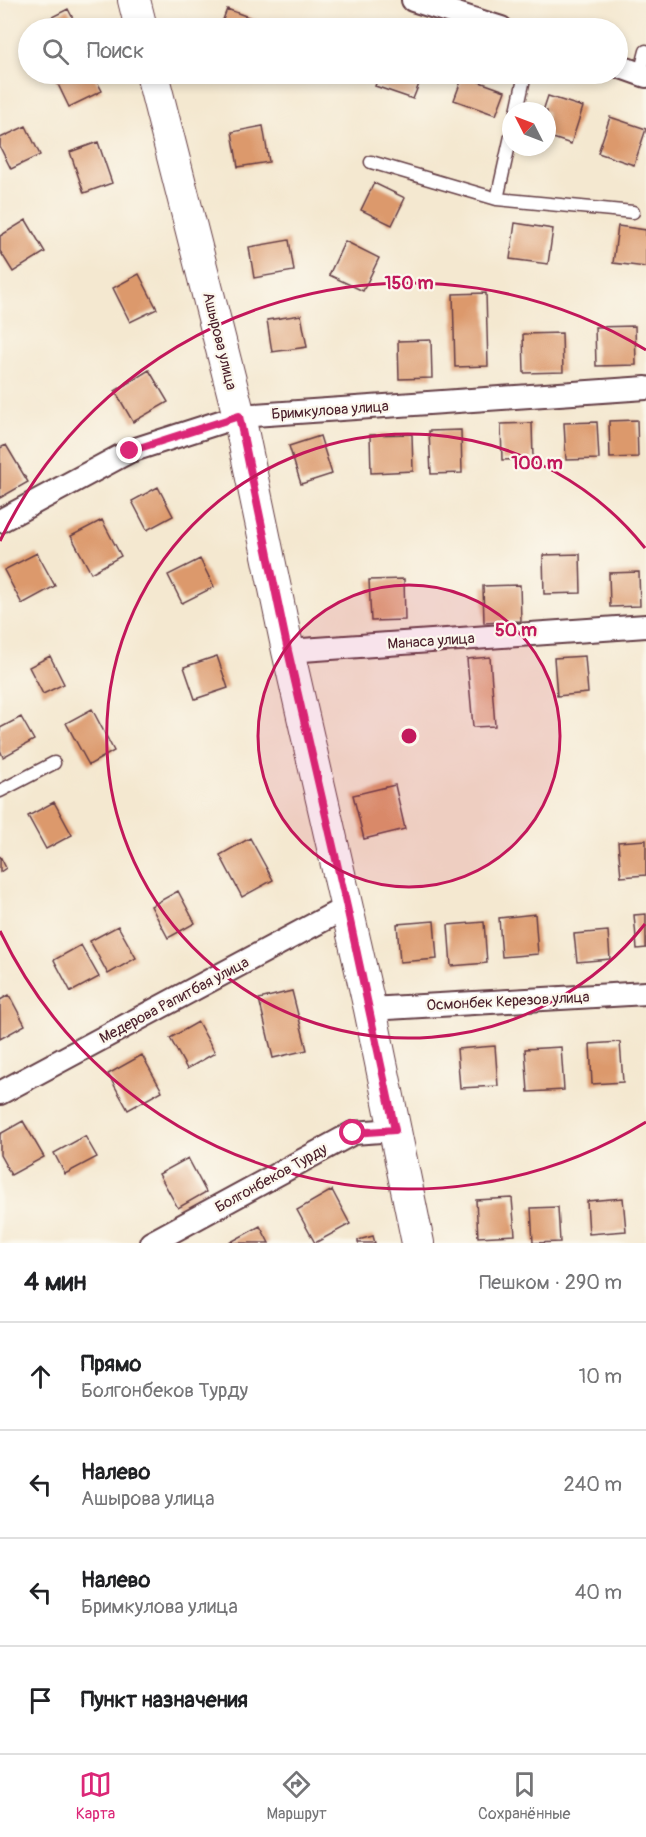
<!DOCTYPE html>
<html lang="ru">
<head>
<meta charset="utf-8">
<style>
  :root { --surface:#fff; --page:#f6f6f6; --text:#202124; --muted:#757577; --line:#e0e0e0; --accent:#db2777 }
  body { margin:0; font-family:Pangolin,sans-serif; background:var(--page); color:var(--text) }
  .compass { position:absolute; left:502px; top:102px; width:54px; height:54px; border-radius:50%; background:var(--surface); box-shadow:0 3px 9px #0003; rotate:312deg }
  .stop { position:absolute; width:18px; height:18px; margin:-14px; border:4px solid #db2777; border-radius:50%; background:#fff }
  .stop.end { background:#db2777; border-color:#fff; box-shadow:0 2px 6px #0008 }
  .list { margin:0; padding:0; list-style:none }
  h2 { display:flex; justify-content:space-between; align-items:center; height:78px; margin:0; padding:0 24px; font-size:26px }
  h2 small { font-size:20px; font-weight:400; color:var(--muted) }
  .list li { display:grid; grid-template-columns:39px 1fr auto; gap:18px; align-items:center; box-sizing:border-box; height:108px; padding:0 24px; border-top:2px solid var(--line) }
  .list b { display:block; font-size:22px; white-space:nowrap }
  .list p { margin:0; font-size:20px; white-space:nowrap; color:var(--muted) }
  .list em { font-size:20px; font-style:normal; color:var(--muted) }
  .icon { flex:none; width:33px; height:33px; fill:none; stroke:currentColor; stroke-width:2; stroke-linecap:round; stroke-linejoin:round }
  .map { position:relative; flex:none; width:646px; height:1243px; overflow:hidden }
  .search { position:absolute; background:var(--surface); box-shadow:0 3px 9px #0003; left:18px; right:18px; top:18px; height:66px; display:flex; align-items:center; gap:15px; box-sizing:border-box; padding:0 21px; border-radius:33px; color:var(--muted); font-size:22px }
  .sheet { height:510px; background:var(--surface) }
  nav { display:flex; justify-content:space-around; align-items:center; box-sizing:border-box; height:84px; border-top:2px solid var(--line); background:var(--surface); font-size:16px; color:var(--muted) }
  nav a { display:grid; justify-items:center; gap:3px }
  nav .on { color:var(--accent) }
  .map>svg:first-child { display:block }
  .building { fill:#dc996c }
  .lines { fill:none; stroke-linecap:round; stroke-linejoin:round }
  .lane-casing { stroke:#643d44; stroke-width:15 }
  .street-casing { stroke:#643d44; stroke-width:26 }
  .secondary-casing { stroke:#643d44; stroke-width:34 }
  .lane { stroke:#fff; stroke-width:12 }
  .street { stroke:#fff; stroke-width:22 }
  .secondary { stroke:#fff; stroke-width:32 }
  .route { stroke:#db2777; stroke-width:8 }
  .ring { fill:none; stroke:#c2185b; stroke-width:3 }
  .labels { text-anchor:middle; stroke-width:4.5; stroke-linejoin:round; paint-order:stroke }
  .street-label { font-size:15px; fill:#4a1f2b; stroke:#fbf7ec }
  .centre { fill:#c2185b; stroke:#fbf7ec; stroke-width:3 }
  .ring-label { font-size:18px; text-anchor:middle; font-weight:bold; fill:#c2185b; stroke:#fbf7ec; stroke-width:4.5; stroke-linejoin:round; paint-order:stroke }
</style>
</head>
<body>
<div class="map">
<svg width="646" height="1243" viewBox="0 0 646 1243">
  <rect width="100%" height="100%" fill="#fbf7ec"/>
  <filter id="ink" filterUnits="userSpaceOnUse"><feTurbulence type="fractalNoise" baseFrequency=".0167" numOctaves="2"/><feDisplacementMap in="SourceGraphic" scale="12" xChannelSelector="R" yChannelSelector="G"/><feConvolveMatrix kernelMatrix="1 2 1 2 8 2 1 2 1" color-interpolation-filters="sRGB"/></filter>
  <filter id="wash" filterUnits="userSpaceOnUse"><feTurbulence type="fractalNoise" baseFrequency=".008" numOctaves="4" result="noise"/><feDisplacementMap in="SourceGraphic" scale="24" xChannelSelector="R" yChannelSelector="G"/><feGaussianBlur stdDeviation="1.35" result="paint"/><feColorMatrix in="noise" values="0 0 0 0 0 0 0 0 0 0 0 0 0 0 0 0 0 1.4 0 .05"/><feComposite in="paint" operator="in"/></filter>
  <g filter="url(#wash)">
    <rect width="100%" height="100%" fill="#f4e8d0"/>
    <g id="blocks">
      <!-- building -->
      <path class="building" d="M68 9 78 28H45L42 22Z
        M227 9 259 21 256 28H220Z
        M53 74H93L102 91 69 107Z
        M325 74H343L341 79Z
        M380 74H423L413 99 375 86Z
        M463 76 505 91 496 115 454 100Z
        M548 96 583 107 571 144 547 136V111H543Z
        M610 117 646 129 634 165 598 153Z
        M26 126 40 155 11 169 0 147V138Z
        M263 126 269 162 238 167 232 132Z
        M98 142 112 183 84 193 70 152Z
        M374 183 405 198 392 225 361 210Z
        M26 220 45 252 13 272 0 251V236Z
        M515 223 553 229 548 264 510 259Z
        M618 226 646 230V267L613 263Z
        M289 240 294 271 254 278 249 247Z
        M345 241 379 258 363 291 329 275Z
        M139 274 157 309 130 322 113 288Z
        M486 293 488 366 455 367 453 294Z
        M301 315 307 347 272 352 267 320Z
        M635 326 636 365 596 366 595 327Z
        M562 333 563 372 524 373 523 334Z
        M431 340 432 378 399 379 398 341Z
        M149 370 168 402 133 422 115 391Z
        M637 420 638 457 610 458 609 421Z
        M597 422 599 459 566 460 564 423Z
        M532 423 533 459 502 460 501 424Z
        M461 430 462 473 431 474 429 431Z
        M412 434 413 471 371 473 370 435Z
        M320 436 332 474 301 484 289 446Z
        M6 445 28 482 0 498V448Z
        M158 487 173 516 147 530 132 501Z
        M102 520 121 556 91 573 71 536Z
        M37 553 55 586 22 604 4 570Z
        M580 554 581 593 544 594 543 555Z
        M200 559 214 587 182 603 168 575Z
        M639 572 640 606 610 607 609 573Z
        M404 579 405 620 371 621 369 580Z
        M520 585 521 621 484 623 483 586Z
        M50 656 64 684 43 694 29 667Z
        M217 656 228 688 195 699 184 667Z
        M585 656 588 693 557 696 554 658Z
        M490 657 495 726 473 727 467 659Z
        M92 709 114 751 89 765 66 723Z
        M21 717 34 740 3 757 0 750V728Z
        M395 785 405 829 364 839 353 795Z
        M54 802 72 835 46 849 28 816Z
        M250 838 273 880 242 897 220 855Z
        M646 840V875L621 877 618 842Z
        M0 856 6 868 0 872Z
        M178 891 195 923 168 938 151 906Z
        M535 914 538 954 502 957 499 918Z
        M646 914V948L637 949 634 915Z
        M434 921 437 959 400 962 397 924Z
        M484 922 487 963 451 966 448 925Z
        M118 926 136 958 108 974 90 941Z
        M608 931 610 959 577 962 574 934Z
        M81 945 99 977 71 992 54 960Z
        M292 991 307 1050 273 1058 259 999Z
        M9 995 25 1025 0 1039V1000Z
        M198 1022 215 1053 187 1069 170 1038Z
        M620 1042 623 1082 592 1084 590 1044Z
        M495 1046 498 1086 460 1088 457 1049Z
        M561 1047 564 1090 528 1092 525 1049Z
        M142 1055 162 1091 128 1110 108 1074Z
        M23 1121 44 1157 11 1175 0 1155V1134Z
        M85 1136 97 1157 65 1174 54 1153Z
        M188 1158 206 1192 178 1208 159 1174Z
        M332 1190 350 1224 315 1243 297 1210Z
        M512 1198 515 1235 478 1237 476 1200Z
        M623 1198 626 1231 589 1234 587 1201Z
        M558 1207 560 1242 533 1243 531 1208Z
        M260 1226 269 1243H229Z
        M373 1236 375 1243H358V1240Z"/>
    </g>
  </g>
  <g filter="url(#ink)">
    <use href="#blocks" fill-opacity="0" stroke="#643d44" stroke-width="1.5"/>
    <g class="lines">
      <defs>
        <path id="lane" d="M640 74 646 51
          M517 111 525 74
          M371 162 497 199 633 212
          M497 199 511 136
          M0 791 54 763"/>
        <path id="street" d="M413 0 501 28
          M618 66 646 76
          M0 521 130 451 239 416 646 388
          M288 651 646 626
          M370 1009 646 993
          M0 1093 347 907
          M151 1243 353 1133 395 1130"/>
        <path id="secondary" d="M134 0 141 28
          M152 74 239 416 288 651 370 1009 418 1243"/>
      </defs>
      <!-- lane casing -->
      <use href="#lane" class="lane-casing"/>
      <!-- street casing -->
      <use href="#street" class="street-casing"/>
      <!-- secondary casing -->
      <use href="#secondary" class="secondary-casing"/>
      <!-- lane -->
      <use href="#lane" class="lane"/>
      <!-- street -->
      <use href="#street" class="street"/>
      <!-- secondary -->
      <use href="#secondary" class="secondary"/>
    </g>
  </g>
  <g class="lines" filter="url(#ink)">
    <!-- route -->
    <path class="route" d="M130 451 239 416 288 651 347 907 395 1130 353 1133"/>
  </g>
  <!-- distance rings -->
  <circle cx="409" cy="736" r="151" fill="#c2185b" fill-opacity=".12"/>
  <g class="ring">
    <circle cx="409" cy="736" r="151"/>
    <path d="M645 924A302 302 0 1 1 645 548"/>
    <path d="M646 1122A453 453 0 0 1 0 931M0 541A453 453 0 0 1 646 350"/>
  </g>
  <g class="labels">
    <!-- street labels -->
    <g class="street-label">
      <text transform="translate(220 341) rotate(76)" y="5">Ашырова улица</text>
      <text transform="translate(330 410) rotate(-4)" y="5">Бримкулова улица</text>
      <text transform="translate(431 641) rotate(-4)" y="5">Манаса улица</text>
      <text transform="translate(174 1000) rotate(-28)" y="5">Медерова Рапитбая улица</text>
      <text transform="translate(508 1001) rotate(-3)" y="5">Осмонбек Керезов улица</text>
      <text transform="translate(271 1178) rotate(-29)" y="5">Болгонбеков Турду</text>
    </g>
  </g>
  <circle cx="409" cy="736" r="9" class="centre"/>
  <g class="ring-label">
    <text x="409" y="289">150 m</text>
    <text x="537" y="469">100 m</text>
    <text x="516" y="636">50 m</text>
  </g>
</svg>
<svg class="compass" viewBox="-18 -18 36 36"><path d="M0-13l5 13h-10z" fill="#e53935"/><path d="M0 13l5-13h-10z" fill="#757577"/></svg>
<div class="stop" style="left:353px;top:1133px"></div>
<div class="stop end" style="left:130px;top:451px"></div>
<div class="search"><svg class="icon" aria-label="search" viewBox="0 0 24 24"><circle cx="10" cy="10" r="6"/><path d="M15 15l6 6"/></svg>Поиск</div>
</div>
<section class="sheet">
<h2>4 мин<small>Пешком · 290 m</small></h2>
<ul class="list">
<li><svg class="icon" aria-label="ahead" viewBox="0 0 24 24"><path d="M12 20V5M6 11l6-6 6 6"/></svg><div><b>Прямо</b><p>Болгонбеков Турду</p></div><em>10 m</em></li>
<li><svg class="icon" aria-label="left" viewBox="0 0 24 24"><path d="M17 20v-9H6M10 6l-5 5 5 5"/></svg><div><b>Налево</b><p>Ашырова улица</p></div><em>240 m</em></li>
<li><svg class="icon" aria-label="left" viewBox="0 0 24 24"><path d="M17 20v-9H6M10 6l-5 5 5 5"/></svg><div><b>Налево</b><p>Бримкулова улица</p></div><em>40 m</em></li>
<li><svg class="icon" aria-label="arrive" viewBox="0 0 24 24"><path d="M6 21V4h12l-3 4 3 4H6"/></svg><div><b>Пункт назначения</b></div></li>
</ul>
</section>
<nav>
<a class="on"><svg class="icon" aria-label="map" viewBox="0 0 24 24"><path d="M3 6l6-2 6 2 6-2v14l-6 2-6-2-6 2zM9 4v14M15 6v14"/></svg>Карта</a>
<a><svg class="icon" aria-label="directions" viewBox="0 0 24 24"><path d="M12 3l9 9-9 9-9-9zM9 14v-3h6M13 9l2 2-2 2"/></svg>Маршрут</a>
<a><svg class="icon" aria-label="saved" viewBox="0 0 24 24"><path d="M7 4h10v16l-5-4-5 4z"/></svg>Сохранённые</a>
</nav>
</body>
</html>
